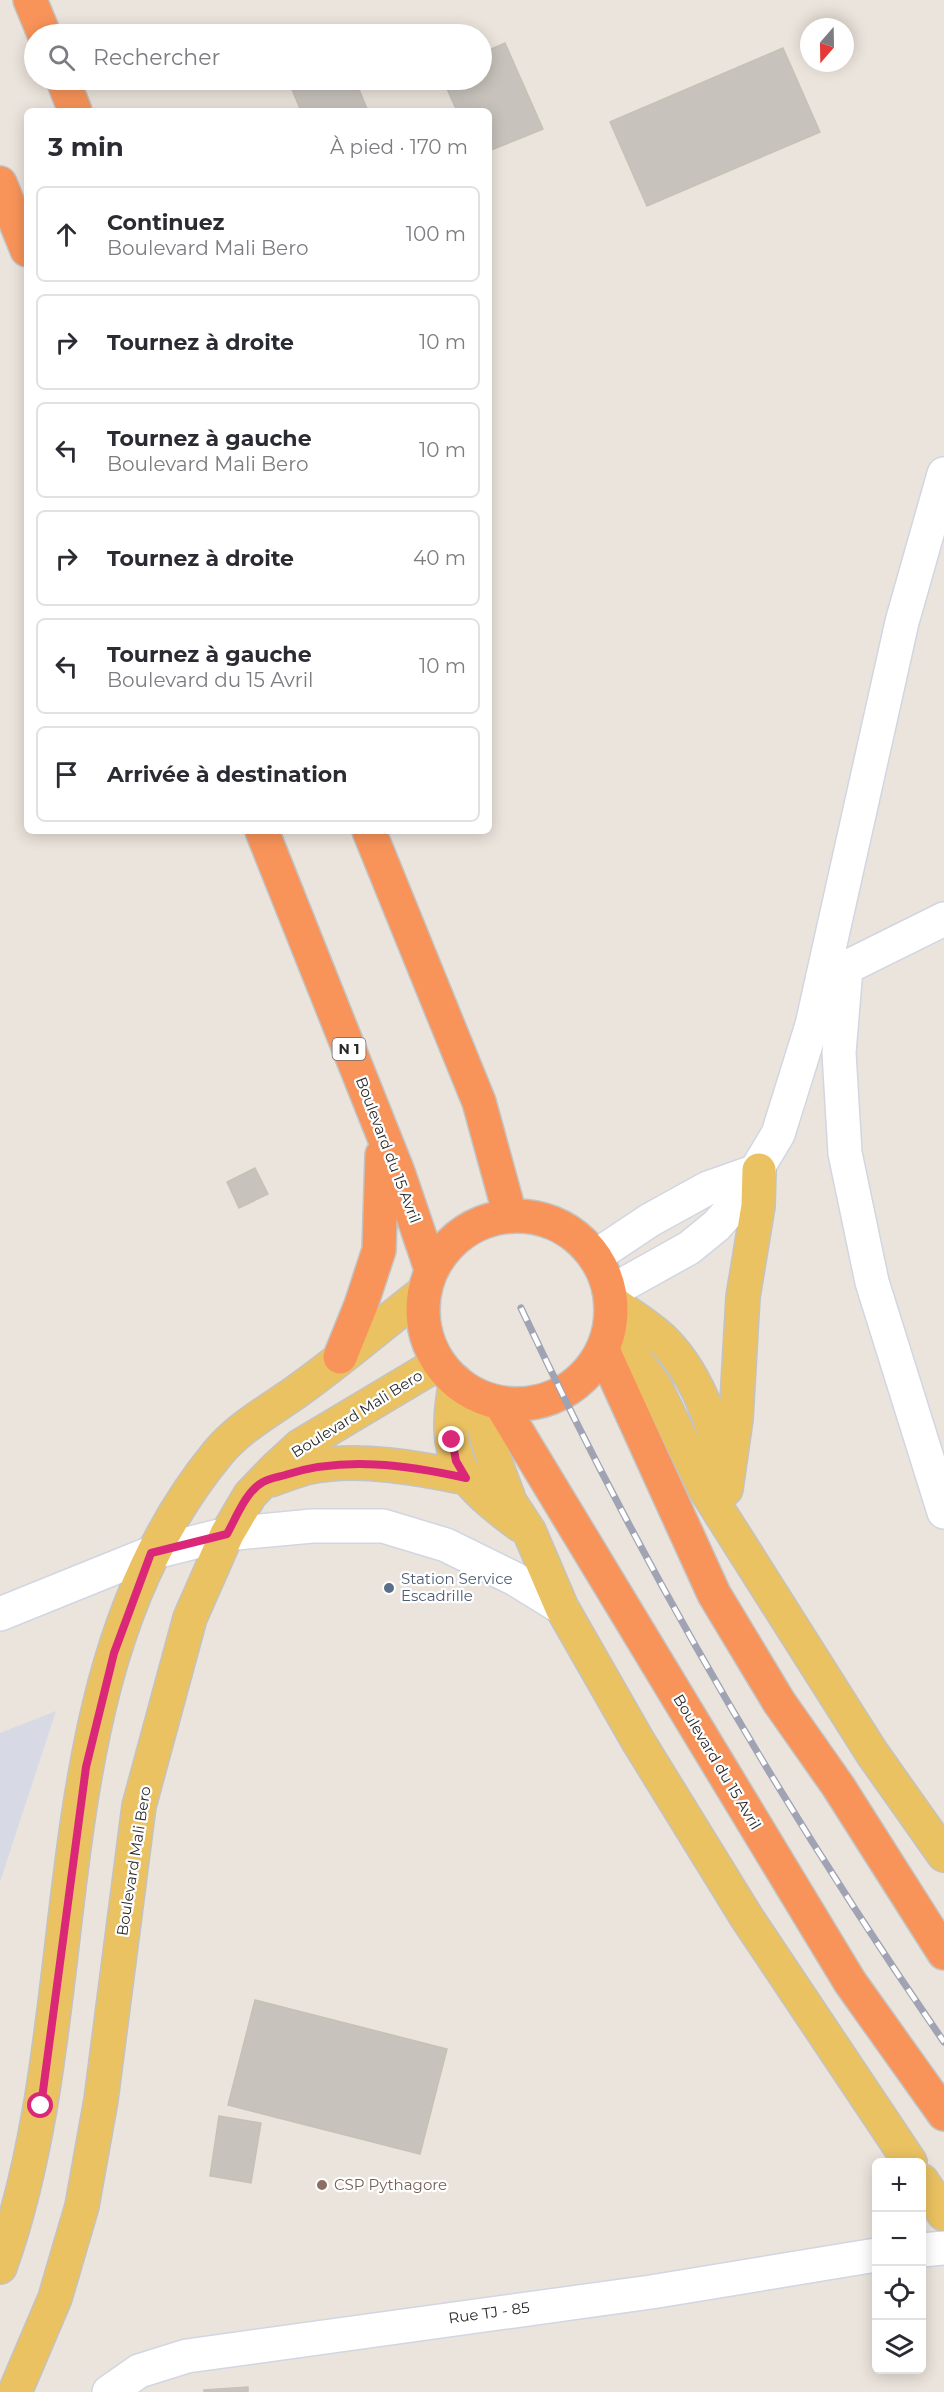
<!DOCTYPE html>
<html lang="fr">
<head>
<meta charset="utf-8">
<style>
  :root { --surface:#fff; --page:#f7f7f7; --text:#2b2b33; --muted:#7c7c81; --line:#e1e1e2 }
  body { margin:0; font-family:Montserrat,sans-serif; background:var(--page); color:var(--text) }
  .controls { position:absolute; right:18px; bottom:18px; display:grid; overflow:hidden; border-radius:9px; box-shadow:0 3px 15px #0003 }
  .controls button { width:54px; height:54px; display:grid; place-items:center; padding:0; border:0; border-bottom:2px solid var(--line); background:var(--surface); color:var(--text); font:30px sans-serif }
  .compass { position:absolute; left:800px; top:18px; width:54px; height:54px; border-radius:50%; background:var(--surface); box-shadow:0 3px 15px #0003; rotate:200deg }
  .stop { position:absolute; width:18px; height:18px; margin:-14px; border:4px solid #db2777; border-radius:50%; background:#fff }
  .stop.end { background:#db2777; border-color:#fff; box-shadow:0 2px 6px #0008 }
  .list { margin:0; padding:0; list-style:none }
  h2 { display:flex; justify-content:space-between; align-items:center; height:78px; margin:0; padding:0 24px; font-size:26px }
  h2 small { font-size:20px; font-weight:400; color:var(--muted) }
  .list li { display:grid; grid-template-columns:39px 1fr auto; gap:18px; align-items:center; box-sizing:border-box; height:96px; margin:0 12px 12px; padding:0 12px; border:2px solid var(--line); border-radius:9px }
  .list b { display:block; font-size:22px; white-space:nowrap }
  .list p { margin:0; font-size:20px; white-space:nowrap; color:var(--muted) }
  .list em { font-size:20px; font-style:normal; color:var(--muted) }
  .icon { flex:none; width:33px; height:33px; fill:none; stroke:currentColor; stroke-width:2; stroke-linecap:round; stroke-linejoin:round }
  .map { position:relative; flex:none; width:944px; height:2392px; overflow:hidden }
  .search { position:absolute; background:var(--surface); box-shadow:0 3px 15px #0003; left:24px; top:24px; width:468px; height:66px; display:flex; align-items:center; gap:15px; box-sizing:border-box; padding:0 21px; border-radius:33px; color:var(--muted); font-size:22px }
  .panel { position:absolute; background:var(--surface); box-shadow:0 3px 15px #0003; left:24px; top:108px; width:468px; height:726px; border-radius:9px }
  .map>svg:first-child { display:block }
  .airport { fill:#d7dae4 }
  .building { fill:#c7c2bb; stroke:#c7c0b6; stroke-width:1.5 }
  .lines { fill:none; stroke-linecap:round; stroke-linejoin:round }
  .minor-casing { stroke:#d1d6e2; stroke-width:36 }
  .major-casing { stroke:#c3c3c3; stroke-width:36 }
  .highway-casing { stroke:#c3c3c3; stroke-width:36 }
  .minor { stroke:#fff; stroke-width:33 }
  .major { stroke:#ebc261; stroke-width:33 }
  .highway { stroke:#f8945a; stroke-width:33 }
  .rail-casing { stroke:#9fa3b3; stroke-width:7 }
  .rail { stroke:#fff; stroke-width:4.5; stroke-dasharray:14; stroke-linecap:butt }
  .route { stroke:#db2777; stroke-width:8 }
  .service-dot { fill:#5c6f8a; stroke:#fff; stroke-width:2 }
  .education-dot { fill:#8d6e63; stroke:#fff; stroke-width:2 }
  .labels { text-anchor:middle; stroke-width:4.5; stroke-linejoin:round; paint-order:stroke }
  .shield { fill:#fff; stroke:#6a6a6a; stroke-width:1.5 }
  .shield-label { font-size:14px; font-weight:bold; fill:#2a2a2a }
  .street-label { font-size:15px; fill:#2a2a2a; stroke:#fff }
  .service-label { font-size:15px; fill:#4e5e75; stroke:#fff; text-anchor:start }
  .education-label { font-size:15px; fill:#785e54; stroke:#fff; text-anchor:start }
</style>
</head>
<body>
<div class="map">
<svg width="944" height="2392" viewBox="0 0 944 2392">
  <rect width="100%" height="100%" fill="#ebe4dc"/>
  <!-- airport -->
  <path class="airport" d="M56 1711 0 1882V1733Z"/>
  <!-- building -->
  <path class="building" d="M505 43 543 129 489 151V111H457L443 80H482V53Z
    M783 48 820 132 647 206 610 122Z
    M288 80H355L368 111H301Z
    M255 1168 268 1194 239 1208 227 1182Z
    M255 2000 447 2049 420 2154 228 2105Z
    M219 2116 261 2123 251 2183 210 2176Z
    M248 2387V2392H204V2390Z"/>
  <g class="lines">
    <defs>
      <path id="minor" d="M846 968 839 1053 845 1153 872 1282 944 1512
        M825 978 944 919
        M596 1256 650 1220 708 1188 759 1170
        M610 1292 689 1248 716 1226 736 1204 778 1134 812 1025 902 622 944 474
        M0 1614 151 1553 227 1534 312 1526H383L446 1545 515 1579 562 1608
        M922 2250 944 2248
        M109 2392 139 2371 187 2356 651 2292 876 2255"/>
      <path id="major" d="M612 1302C628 1314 646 1324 661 1338 695 1370 715 1423 723 1470
        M611 1327 655 1386 705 1489 872 1753 944 1855
        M456 1381C441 1458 459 1480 520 1525
        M476 1395 489 1445 510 1502 529 1531 562 1608 638 1741 747 1918 910 2162
        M270 1480C283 1476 296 1470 310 1467 358 1457 419 1468 466 1478
        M726 1489 736 1419 743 1297 758 1206 759 1170
        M922 2181 944 2214
        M0 2267C94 2004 31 1681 217 1454 238 1428 269 1411 296 1392 340 1361 381 1325 424 1292
        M15 2392 55 2298 82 2206 101 2100 139 1806 190 1618 227 1534 250 1495 276 1468 300 1446 439 1363"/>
      <path id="highway" d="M30 0 44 34
        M63 80 75 111
        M0 183 27 250
        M262 831 398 1172 431 1269
        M369 831 479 1102 510 1215
        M423 1310a94 94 0 1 1 188 0a94 94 0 1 1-188 0Z
        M603 1350 714 1594 779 1702 838 1786 944 1953
        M340 1357 361 1305 379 1250 382 1155
        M500 1403 850 1982 944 2114"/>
    </defs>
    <!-- minor casing -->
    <use href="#minor" class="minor-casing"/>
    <!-- major casing -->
    <use href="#major" class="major-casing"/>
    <!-- highway casing -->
    <use href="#highway" class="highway-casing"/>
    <!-- minor -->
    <use href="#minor" class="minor"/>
    <!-- major -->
    <use href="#major" class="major"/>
    <!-- highway -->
    <use href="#highway" class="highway"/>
    <defs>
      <path id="rail" d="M521 1308C641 1564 783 1809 944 2042"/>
    </defs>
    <!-- rail casing -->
    <use href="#rail" class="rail-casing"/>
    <!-- rail -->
    <use href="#rail" class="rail"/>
  </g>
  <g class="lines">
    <!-- route -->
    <path class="route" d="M41 2106 86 1767 114 1653 151 1553 227 1534C236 1518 246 1491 263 1482 269 1478 278 1477 285 1475 343 1456 407 1465 466 1478L456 1461 452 1440"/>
  </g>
  <!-- markers -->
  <circle class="service-dot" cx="389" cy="1588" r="6"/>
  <circle class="education-dot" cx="322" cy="2185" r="6"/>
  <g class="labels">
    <!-- shield labels -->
    <rect class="shield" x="332.5" y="1038" width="33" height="22" rx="4.5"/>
    <g class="shield-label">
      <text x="349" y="1054">N 1</text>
    </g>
    <!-- street labels -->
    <g class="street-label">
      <text transform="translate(388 1150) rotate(69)" y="5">Boulevard du 15 Avril</text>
      <text transform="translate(357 1414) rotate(-32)" y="5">Boulevard Mali Bero</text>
      <text transform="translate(717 1762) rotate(59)" y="5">Boulevard du 15 Avril</text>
      <text transform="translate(134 1861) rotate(-81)" y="5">Boulevard Mali Bero</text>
      <text transform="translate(489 2313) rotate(-8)" y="5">Rue TJ - 85</text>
    </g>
    <!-- service labels -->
    <g class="service-label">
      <text x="401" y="1584">Station Service<tspan x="401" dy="17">Escadrille</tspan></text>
    </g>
    <!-- education labels -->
    <g class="education-label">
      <text x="334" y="2190">CSP Pythagore</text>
    </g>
  </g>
</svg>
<div class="controls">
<button>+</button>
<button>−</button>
<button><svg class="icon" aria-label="locate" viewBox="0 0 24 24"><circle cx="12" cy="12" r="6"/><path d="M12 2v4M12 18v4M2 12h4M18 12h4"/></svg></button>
<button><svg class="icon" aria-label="layers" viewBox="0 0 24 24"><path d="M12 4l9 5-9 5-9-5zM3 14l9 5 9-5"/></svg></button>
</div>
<svg class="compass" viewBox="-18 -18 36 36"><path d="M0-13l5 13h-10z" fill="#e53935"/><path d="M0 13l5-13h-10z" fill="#7c7c81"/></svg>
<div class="stop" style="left:41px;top:2106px"></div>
<div class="stop end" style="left:452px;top:1440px"></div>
<div class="search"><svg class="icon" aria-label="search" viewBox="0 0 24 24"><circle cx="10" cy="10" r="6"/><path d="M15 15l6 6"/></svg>Rechercher</div>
<section class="panel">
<h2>3 min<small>À pied · 170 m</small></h2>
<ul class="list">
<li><svg class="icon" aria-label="ahead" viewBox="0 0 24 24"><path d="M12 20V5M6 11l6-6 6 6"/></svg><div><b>Continuez</b><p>Boulevard Mali Bero</p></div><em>100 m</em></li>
<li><svg class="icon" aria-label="right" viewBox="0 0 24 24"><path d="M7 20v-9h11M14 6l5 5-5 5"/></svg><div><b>Tournez à droite</b></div><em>10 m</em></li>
<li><svg class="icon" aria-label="left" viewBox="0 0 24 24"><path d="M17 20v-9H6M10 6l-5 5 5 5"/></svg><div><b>Tournez à gauche</b><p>Boulevard Mali Bero</p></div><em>10 m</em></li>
<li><svg class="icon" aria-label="right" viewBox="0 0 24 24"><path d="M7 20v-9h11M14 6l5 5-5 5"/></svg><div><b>Tournez à droite</b></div><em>40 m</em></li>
<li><svg class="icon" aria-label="left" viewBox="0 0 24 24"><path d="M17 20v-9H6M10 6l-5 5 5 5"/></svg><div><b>Tournez à gauche</b><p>Boulevard du 15 Avril</p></div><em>10 m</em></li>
<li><svg class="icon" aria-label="arrive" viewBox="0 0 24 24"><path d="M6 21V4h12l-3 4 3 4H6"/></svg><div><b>Arrivée à destination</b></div></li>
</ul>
</section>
</div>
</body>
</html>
